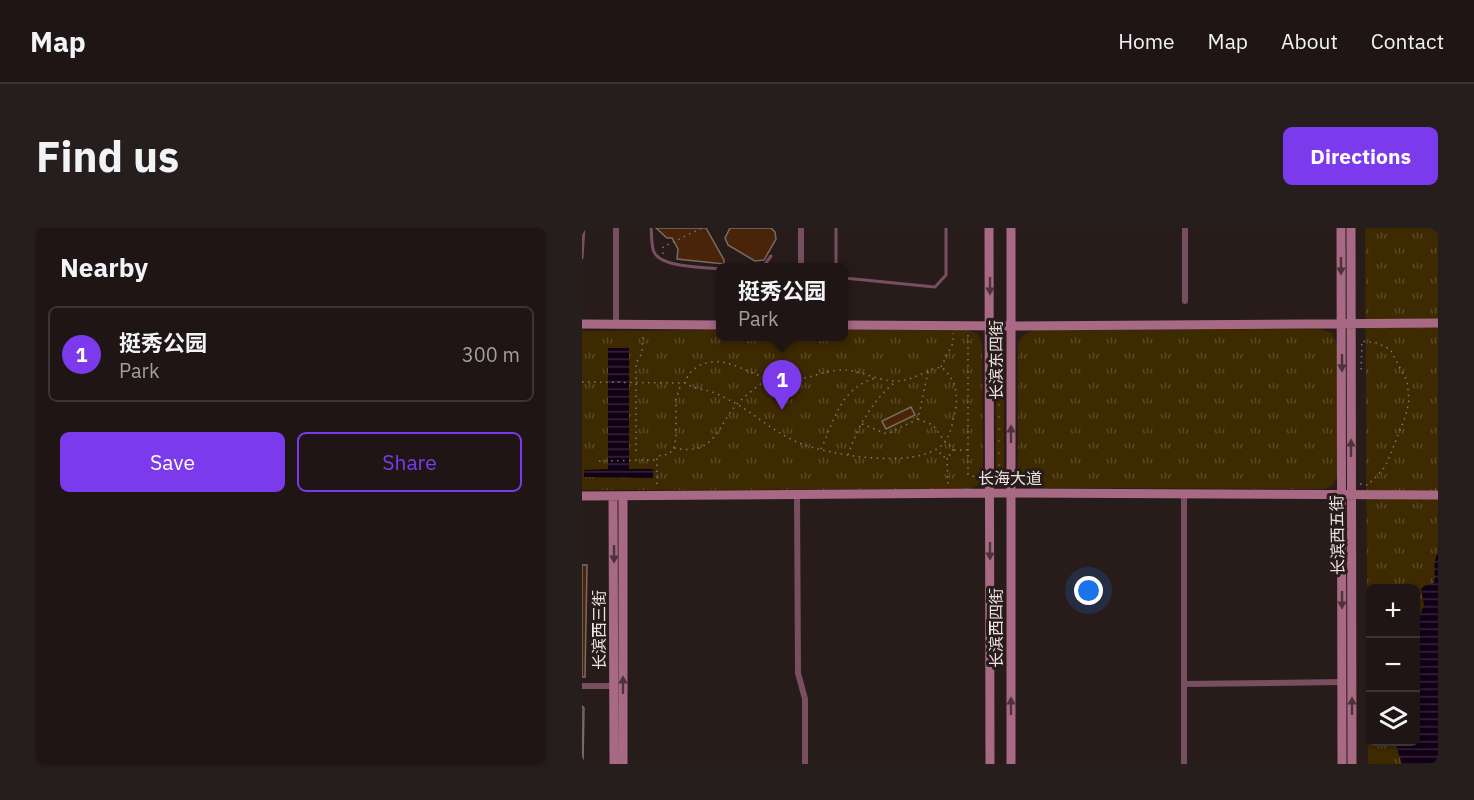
<!DOCTYPE html>
<html lang="en">
<head>
<meta charset="utf-8">
<style>
  :root { --surface:#1e1514; --page:#261e1d; --text:#f1f3f6; --muted:#a19fa0; --line:#3c3434; --accent:#7c3aed }
  body { margin:0; font-family:"IBM Plex Sans","Noto Sans SC",sans-serif; background:var(--page); color:var(--text) }
  .controls { position:absolute; right:18px; bottom:18px; display:grid; overflow:hidden; border-radius:9px; box-shadow:0 2px 4px #0004 }
  .controls button { width:54px; height:54px; display:grid; place-items:center; padding:0; border:0; border-bottom:2px solid var(--line); background:var(--surface); color:var(--text); font:30px sans-serif }
  .you { position:absolute; left:507px; top:363px; width:21px; height:21px; margin:-15px; border:4px solid #fff; border-radius:50%; background:#1a73e8; box-shadow:0 0 0 9px #1a73e833 }
  .badge { display:grid; place-items:center; width:39px; height:39px; border-radius:50%; background:var(--accent); color:#fff; font-size:20px; font-weight:700 }
  .pin { position:absolute; translate:-50% -50px; filter:drop-shadow(0 2px 3px #0008) }
  .pin::after { content:''; position:absolute; top:32px; width:21px; height:18px; background:inherit; clip-path:polygon(0 0,100% 0,50% 100%) }
  .popup { position:absolute; left:134px; top:35px; width:132px; height:78px; box-sizing:border-box; display:grid; place-content:center; border-radius:9px; background:var(--surface); filter:drop-shadow(0 2px 4px #0005); font-size:20px; white-space:nowrap; color:var(--muted) }
  .popup b { font-size:22px; color:var(--text) }
  .popup::after { content:''; position:absolute; left:50%; top:100%; margin-left:-12px; border:12px solid transparent; border-top-color:var(--surface) }
  .list { margin:0; padding:0; list-style:none }
  h2 { display:flex; justify-content:space-between; align-items:center; height:78px; margin:0; padding:0 24px; font-size:26px }
  h2 small { font-size:20px; font-weight:400; color:var(--muted) }
  .list li { display:grid; grid-template-columns:39px 1fr auto; gap:18px; align-items:center; box-sizing:border-box; height:96px; margin:0 12px 12px; padding:0 12px; border:2px solid var(--line); border-radius:9px }
  .list b { display:block; font-size:22px; white-space:nowrap }
  .list p { margin:0; font-size:20px; white-space:nowrap; color:var(--muted) }
  .list em { font-size:20px; font-style:normal; color:var(--muted) }
  .actions { display:flex; gap:12px; padding:18px 24px }
  .actions a { flex:1; padding:14px 0; border:2px solid var(--accent); border-radius:9px; text-align:center; font-size:21px; color:var(--accent) }
  .actions .main { background:var(--accent); color:#fff }
  .icon { flex:none; width:33px; height:33px; fill:none; stroke:currentColor; stroke-width:2; stroke-linecap:round; stroke-linejoin:round }
  .map { position:relative; flex:none; width:856px; height:536px; overflow:hidden; border-radius:9px }
  header { display:flex; align-items:center; gap:36px; box-sizing:border-box; height:84px; padding:0 30px; background:var(--surface); border-bottom:2px solid var(--line) }
  header strong { font-size:28px }
  nav { display:flex; gap:33px; margin-inline-start:auto; font-size:21px }
  .intro { display:flex; align-items:center; justify-content:space-between; box-sizing:border-box; height:144px; padding:0 36px }
  h1 { margin:0; font-size:42px }
  .button { padding:15px 27px; border-radius:9px; background:var(--accent); color:#fff; font-size:21px; font-weight:700 }
  main { display:flex; gap:36px; padding:0 36px }
  aside { flex:1; background:var(--surface); border-radius:9px; box-shadow:0 2px 4px #0004 }
  .map>svg:first-child { display:block }
  .grass { fill:url(#grass-dots) }
  .park { fill:url(#park-tufts); fill-rule:evenodd }
  .water { fill:url(#water-rules) }
  .building { fill:#4a2408; stroke:#786c65; stroke-width:1.5 }
  .lines { fill:none; stroke-linecap:round; stroke-linejoin:round }
  .path { stroke:#807574; stroke-width:1.5; stroke-dasharray:1.5 4.5; stroke-linecap:butt }
  .lane { stroke:#774f60; stroke-width:3 }
  .street { stroke:#774f60; stroke-width:6 }
  .secondary { stroke:#a86985; stroke-width:9 }
  .oneway { fill:#4e333b }
  .labels { text-anchor:middle; stroke-width:6; stroke-linejoin:round; paint-order:stroke }
  .street-label { font-size:16px; fill:#ede4e3; stroke:#281c1b }
</style>
</head>
<body>
<header>
<strong>Map</strong>
<nav><a>Home</a><a>Map</a><a>About</a><a>Contact</a></nav>
</header>
<div class="intro"><h1>Find us</h1><a class="button">Directions</a></div>
<main>
<aside>
<h2>Nearby<small></small></h2>
<ul class="list">
<li><span class="badge">1</span><div><b>挺秀公园</b><p>Park</p></div><em>300 m</em></li>
</ul>
<div class="actions"><a class="main">Save</a><a>Share</a></div>
</aside>
<div class="map">
<svg width="856" height="536" viewBox="0 0 856 536">
  <defs>
    <pattern id="grass-dots" width="8" height="8" patternUnits="userSpaceOnUse" patternTransform="scale(1.5)"><rect width="8" height="8" fill="#3e2a00"/><path d="M2 2h.1M6 6h.1" fill="none" stroke="#5a4925" stroke-width="1.8" stroke-linecap="round"/></pattern>
    <pattern id="park-tufts" width="24" height="20" patternUnits="userSpaceOnUse" patternTransform="scale(1.5)"><rect width="24" height="20" fill="#3e2a00"/><path d="M3 7l-1-3M5 7V3M7 7l1-3M15 17l-1-3M17 17v-4M19 17l1-3" fill="none" stroke="#5a4925"/></pattern>
    <pattern id="water-rules" width="6" height="5" patternUnits="userSpaceOnUse" patternTransform="scale(1.5)"><rect width="6" height="5" fill="#120016"/><path d="M0 2.5h6" fill="none" stroke="#352538"/></pattern>
  </defs>
  <rect width="100%" height="100%" fill="#281c1b"/>
  <!-- grass -->
  <path class="grass" d="M414 116H422V248H414Z"/>
  <!-- park -->
  <path class="park" d="M783 0H856V536H786ZM788 361H834V514H788Z
    M737 101 750 105 755 115V249L750 258 743 261 450 260 439 256 436 247V117C440 107 443 104 454 102Z
    M138 102V108H262V102H385L396 106 400 116 401 248 397 257 388 261 0 262V103Z"/>
  <!-- water -->
  <path class="water" d="M26 120H47V241H71V250L2 249V242L26 241Z
    M856 324V536H820L813 514H834V397L842 377 839 361 842 358 852 355C854 344 850 335 856 324Z"/>
  <!-- building -->
  <path class="building" d="M74 0H124L142 32V36L95 31 96 21 90 10H85Z
    M148 0H189L193 4 194 11 182 32 173 33 146 17 143 10Z
    M329 179 333 187 304 201 300 193Z
    M0 337H5L3 449H0Z
    M0 478 2 480 1 536H0Z"/>
  <g class="lines">
    <!-- path -->
    <path class="path" d="M81 26V19L120 0
      M386 107V246L393 249
      M359 139 371 115V105
      M0 154 103 155C112 161 122 161 133 165 140 168 147 172 153 175 174 187 192 204 215 214 245 227 334 242 360 217 369 209 370 195 373 184 377 167 373 149 359 139 344 142 332 152 316 153 296 154 278 141 258 142 247 143 237 146 227 149 214 152 199 152 186 150 167 146 147 131 130 134 118 135 106 143 103 155
      M336 191 351 197 363 214 369 218 371 222 367 228 361 229 356 222
      M280 196 305 206 336 191 346 144
      M92 220C134 229 135 197 156 175 165 166 176 158 186 150
      M239 221C253 191 258 161 293 150
      M372 222H385
      M54 223V135L60 125 61 106
      M266 227C276 198 290 173 313 154
      M365 230 366 256
      M17 233 74 232
      M75 256V228L87 226 92 220 94 209V171L99 156
      M778 256 786 257 803 239 809 225 824 187 827 172 825 153 808 121 795 115 780 113 779 145"/>
    <!-- lane -->
    <path class="lane" d="M69 0C70 7 69 17 72 24 79 40 123 39 138 41
      M0 30 2 0
      M181 39 189 28
      M254 39V0
      M262 50 353 59 364 47V0"/>
    <!-- street -->
    <path class="street" d="M34 0V96
      M219 0V39
      M603 0V73
      M602 266V536
      M215 267 216 445 223 471V536
      M602 456 760 454
      M0 458H32"/>
    <!-- secondary -->
    <path class="secondary" d="M407 0 408 536
      M429 0V536
      M759 0 760 536
      M769 0 770 536
      M0 96 138 97
      M262 97 429 98 856 95
      M0 268 408 265 856 267
      M31 268 32 536
      M41 536V268"/>
  </g>
  <!-- one-way arrows -->
  <defs><path id="oneway-solid" d="M-6-.8H1V-3.2L6.5 0L1 3.2V.8H-6Z" transform="scale(1.5)"/></defs>
  <g class="oneway">
    <use href="#oneway-solid" transform="translate(759 38) rotate(90)"/>
    <use href="#oneway-solid" transform="translate(408 58) rotate(90)"/>
    <use href="#oneway-solid" transform="translate(760 135) rotate(90)"/>
    <use href="#oneway-solid" transform="translate(429 206) rotate(-90)"/>
    <use href="#oneway-solid" transform="translate(769 220) rotate(-90)"/>
    <use href="#oneway-solid" transform="translate(408 323) rotate(90)"/>
    <use href="#oneway-solid" transform="translate(32 326) rotate(90)"/>
    <use href="#oneway-solid" transform="translate(760 372) rotate(90)"/>
    <use href="#oneway-solid" transform="translate(41 457) rotate(-90)"/>
    <use href="#oneway-solid" transform="translate(429 478) rotate(-90)"/>
    <use href="#oneway-solid" transform="translate(770 478) rotate(-90)"/>
  </g>
  <g class="labels">
    <!-- street labels -->
    <g class="street-label">
      <text transform="translate(414 132) rotate(-90)" y="6">长滨东四街</text>
      <text x="428" y="256">长海大道</text>
      <text transform="translate(755 307) rotate(-91)" y="6">长滨西五街</text>
      <text transform="translate(414 400) rotate(-90)" y="6">长滨西四街</text>
      <text transform="translate(17 402) rotate(-90)" y="6">长滨西三街</text>
    </g>
  </g>
</svg>
<div class="controls">
<button>+</button>
<button>−</button>
<button><svg class="icon" aria-label="layers" viewBox="0 0 24 24"><path d="M12 4l9 5-9 5-9-5zM3 14l9 5 9-5"/></svg></button>
</div>
<div class="you"></div>
<div class="pin badge" style="left:200px;top:182px">1</div>
<div class="popup"><b>挺秀公园</b>Park</div>
</div>
</main>
</body>
</html>
